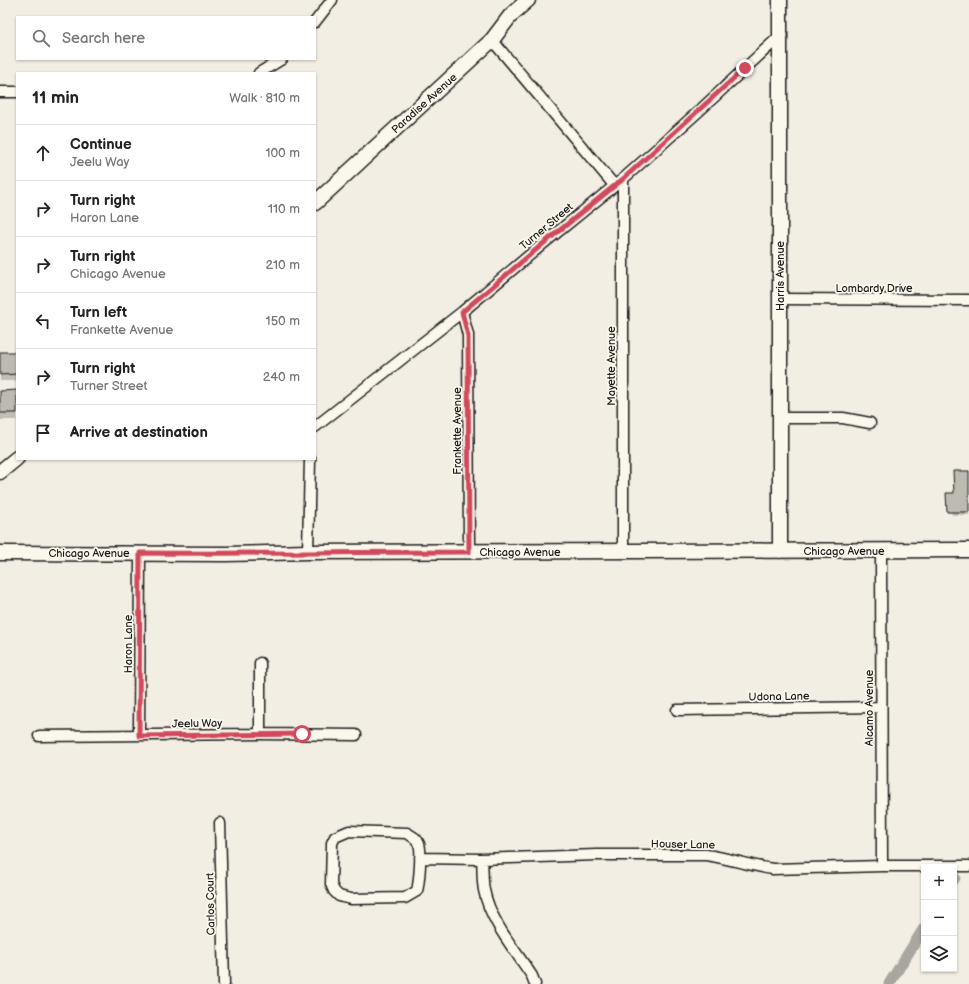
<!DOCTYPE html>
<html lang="en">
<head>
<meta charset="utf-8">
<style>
  :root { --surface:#fff; --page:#f6f6f6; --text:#222; --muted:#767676; --line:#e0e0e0 }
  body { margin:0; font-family:"Balsamiq Sans",sans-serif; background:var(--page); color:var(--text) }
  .controls { position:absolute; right:12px; bottom:12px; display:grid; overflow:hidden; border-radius:0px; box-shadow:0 1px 3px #0004 }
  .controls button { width:36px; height:36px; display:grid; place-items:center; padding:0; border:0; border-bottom:1px solid var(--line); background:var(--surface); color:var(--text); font:20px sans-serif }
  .stop { position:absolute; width:12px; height:12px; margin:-9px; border:3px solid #d1495b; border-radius:50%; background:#fff }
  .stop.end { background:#d1495b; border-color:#fff; box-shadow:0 1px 4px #0008 }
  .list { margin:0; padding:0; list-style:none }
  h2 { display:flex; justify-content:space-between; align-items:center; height:52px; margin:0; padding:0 16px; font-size:17px }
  h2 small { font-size:13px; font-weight:400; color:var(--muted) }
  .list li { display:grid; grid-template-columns:26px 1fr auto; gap:12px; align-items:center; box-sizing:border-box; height:56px; padding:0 16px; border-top:1px solid var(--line) }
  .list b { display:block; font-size:15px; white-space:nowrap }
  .list p { margin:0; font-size:13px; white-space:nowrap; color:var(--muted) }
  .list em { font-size:13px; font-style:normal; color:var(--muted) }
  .icon { flex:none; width:22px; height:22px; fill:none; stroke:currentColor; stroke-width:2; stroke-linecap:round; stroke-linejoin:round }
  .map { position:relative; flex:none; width:969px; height:984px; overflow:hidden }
  .search { position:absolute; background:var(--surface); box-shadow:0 1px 3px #0004; left:16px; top:16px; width:300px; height:44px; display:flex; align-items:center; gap:10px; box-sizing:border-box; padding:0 14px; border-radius:0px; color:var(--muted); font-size:15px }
  .panel { position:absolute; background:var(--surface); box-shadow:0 1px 3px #0004; left:16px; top:72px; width:300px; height:388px; border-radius:0px }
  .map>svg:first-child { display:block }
  .shadow { fill:#0003 }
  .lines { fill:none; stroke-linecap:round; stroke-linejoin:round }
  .canal { stroke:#a9a6a0; stroke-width:11 }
  .building { fill:#bdbab1; stroke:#1c1c1c }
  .street-casing { stroke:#1c1c1c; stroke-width:13 }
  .secondary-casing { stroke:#1c1c1c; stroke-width:17 }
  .street { stroke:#fbf7ec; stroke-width:10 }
  .secondary { stroke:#fbf7ec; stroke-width:14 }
  .route { stroke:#d1495b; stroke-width:5 }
  .labels { text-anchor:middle; stroke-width:3.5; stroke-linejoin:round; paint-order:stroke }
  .street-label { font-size:11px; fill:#1c1c1c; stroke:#fbf7ec }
</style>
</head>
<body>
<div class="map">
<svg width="969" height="984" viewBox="0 0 969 984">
  <rect width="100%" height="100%" fill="#f2eee4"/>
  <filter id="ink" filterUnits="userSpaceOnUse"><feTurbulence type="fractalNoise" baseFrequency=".025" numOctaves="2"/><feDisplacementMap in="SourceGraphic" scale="8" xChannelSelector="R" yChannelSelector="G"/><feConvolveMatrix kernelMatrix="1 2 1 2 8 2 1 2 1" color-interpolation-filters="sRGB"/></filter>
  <g filter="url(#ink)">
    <!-- shadow -->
    <path class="shadow" d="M0 353H17V381H0Z
      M17 391V420H0V392Z
      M969 472V515H953L948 511 955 494Z"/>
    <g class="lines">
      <!-- canal -->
      <path class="canal" d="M954 879 955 878
        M889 984 924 928"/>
    </g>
    <!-- building -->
    <path class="building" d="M0 352H17V374L0 375Z
      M17 390V413H0V391Z
      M953 471H969V512H947L946 493H954Z"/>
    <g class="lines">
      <defs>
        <path id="street" d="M315 22 332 0
          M492 40 614 185
          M259 73 282 59
          M0 92H17
          M623 179V552
          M780 299 969 300
          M462 312 468 335 469 552
          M780 418H843L870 423
          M315 427 462 312 544 243 623 179 699 111 780 36
          M881 551 882 866
          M308 552 310 459
          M260 663V734
          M677 710 881 707
          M139 735 140 553
          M39 736 260 734 356 735
          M220 823 224 984
          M349 831 407 833C412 836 417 838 419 844 422 851 419 883 417 891L405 898 351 899 339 896 334 891 331 884 332 843 335 837Z
          M420 858 482 859 596 855H706C729 858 750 866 773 869L882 866H969
          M482 859C483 869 482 880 484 890 490 921 515 950 532 976L535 984"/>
        <path id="secondary" d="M315 203 492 40 511 15 528 0
          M0 472 17 458
          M780 551V0
          M0 553 226 554 308 552 969 550"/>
      </defs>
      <!-- street casing -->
      <use href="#street" class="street-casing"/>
      <!-- secondary casing -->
      <use href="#secondary" class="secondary-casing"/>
      <!-- street -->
      <use href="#street" class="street"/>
      <!-- secondary -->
      <use href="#secondary" class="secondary"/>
    </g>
  </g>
  <g class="lines" filter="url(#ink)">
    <!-- route -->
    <path class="route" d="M302 734 139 736 140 553C250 554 359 552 469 552L468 336 462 312 544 243 623 179 745 68"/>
  </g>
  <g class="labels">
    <!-- street labels -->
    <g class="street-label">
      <text transform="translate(424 103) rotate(-42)" y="4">Paradise Avenue</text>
      <text transform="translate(546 226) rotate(-40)" y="4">Turner Street</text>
      <text transform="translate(780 276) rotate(-90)" y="4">Harris Avenue</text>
      <text x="874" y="292">Lombardy Drive</text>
      <text transform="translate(611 366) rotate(-90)" y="4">Mayette Avenue</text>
      <text transform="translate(457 431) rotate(-90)" y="4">Frankette Avenue</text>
      <text x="844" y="555">Chicago Avenue</text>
      <text x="520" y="556">Chicago Avenue</text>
      <text x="89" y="557">Chicago Avenue</text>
      <text transform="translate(128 644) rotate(-90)" y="4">Haron Lane</text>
      <text transform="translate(779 696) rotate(-1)" y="4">Udona Lane</text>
      <text transform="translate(869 708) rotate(-90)" y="4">Alcamo Avenue</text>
      <text transform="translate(197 723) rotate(-1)" y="4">Jeelu Way</text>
      <text transform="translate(683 844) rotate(1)" y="4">Houser Lane</text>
      <text transform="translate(210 904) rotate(-91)" y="4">Carlos Court</text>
    </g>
  </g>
</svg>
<div class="controls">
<button>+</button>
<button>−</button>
<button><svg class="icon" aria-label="layers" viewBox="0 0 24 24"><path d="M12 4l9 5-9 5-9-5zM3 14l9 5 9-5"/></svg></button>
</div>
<div class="stop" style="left:302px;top:734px"></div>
<div class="stop end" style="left:745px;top:68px"></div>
<div class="search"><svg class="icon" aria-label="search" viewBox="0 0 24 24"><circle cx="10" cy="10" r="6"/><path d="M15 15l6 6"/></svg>Search here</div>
<section class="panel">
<h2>11 min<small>Walk · 810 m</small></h2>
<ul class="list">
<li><svg class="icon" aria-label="ahead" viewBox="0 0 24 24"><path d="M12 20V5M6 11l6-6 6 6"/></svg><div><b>Continue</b><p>Jeelu Way</p></div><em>100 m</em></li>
<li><svg class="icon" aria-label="right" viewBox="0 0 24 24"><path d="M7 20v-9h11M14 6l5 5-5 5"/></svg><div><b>Turn right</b><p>Haron Lane</p></div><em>110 m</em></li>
<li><svg class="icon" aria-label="right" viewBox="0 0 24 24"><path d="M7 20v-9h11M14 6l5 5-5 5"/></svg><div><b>Turn right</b><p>Chicago Avenue</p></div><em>210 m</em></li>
<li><svg class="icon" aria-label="left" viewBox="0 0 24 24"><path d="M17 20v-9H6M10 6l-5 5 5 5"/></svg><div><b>Turn left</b><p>Frankette Avenue</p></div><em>150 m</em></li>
<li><svg class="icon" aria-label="right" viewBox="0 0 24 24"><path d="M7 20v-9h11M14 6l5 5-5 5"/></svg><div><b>Turn right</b><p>Turner Street</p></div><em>240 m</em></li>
<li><svg class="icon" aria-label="arrive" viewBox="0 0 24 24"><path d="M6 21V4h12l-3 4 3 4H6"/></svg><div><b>Arrive at destination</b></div></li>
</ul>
</section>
</div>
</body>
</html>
